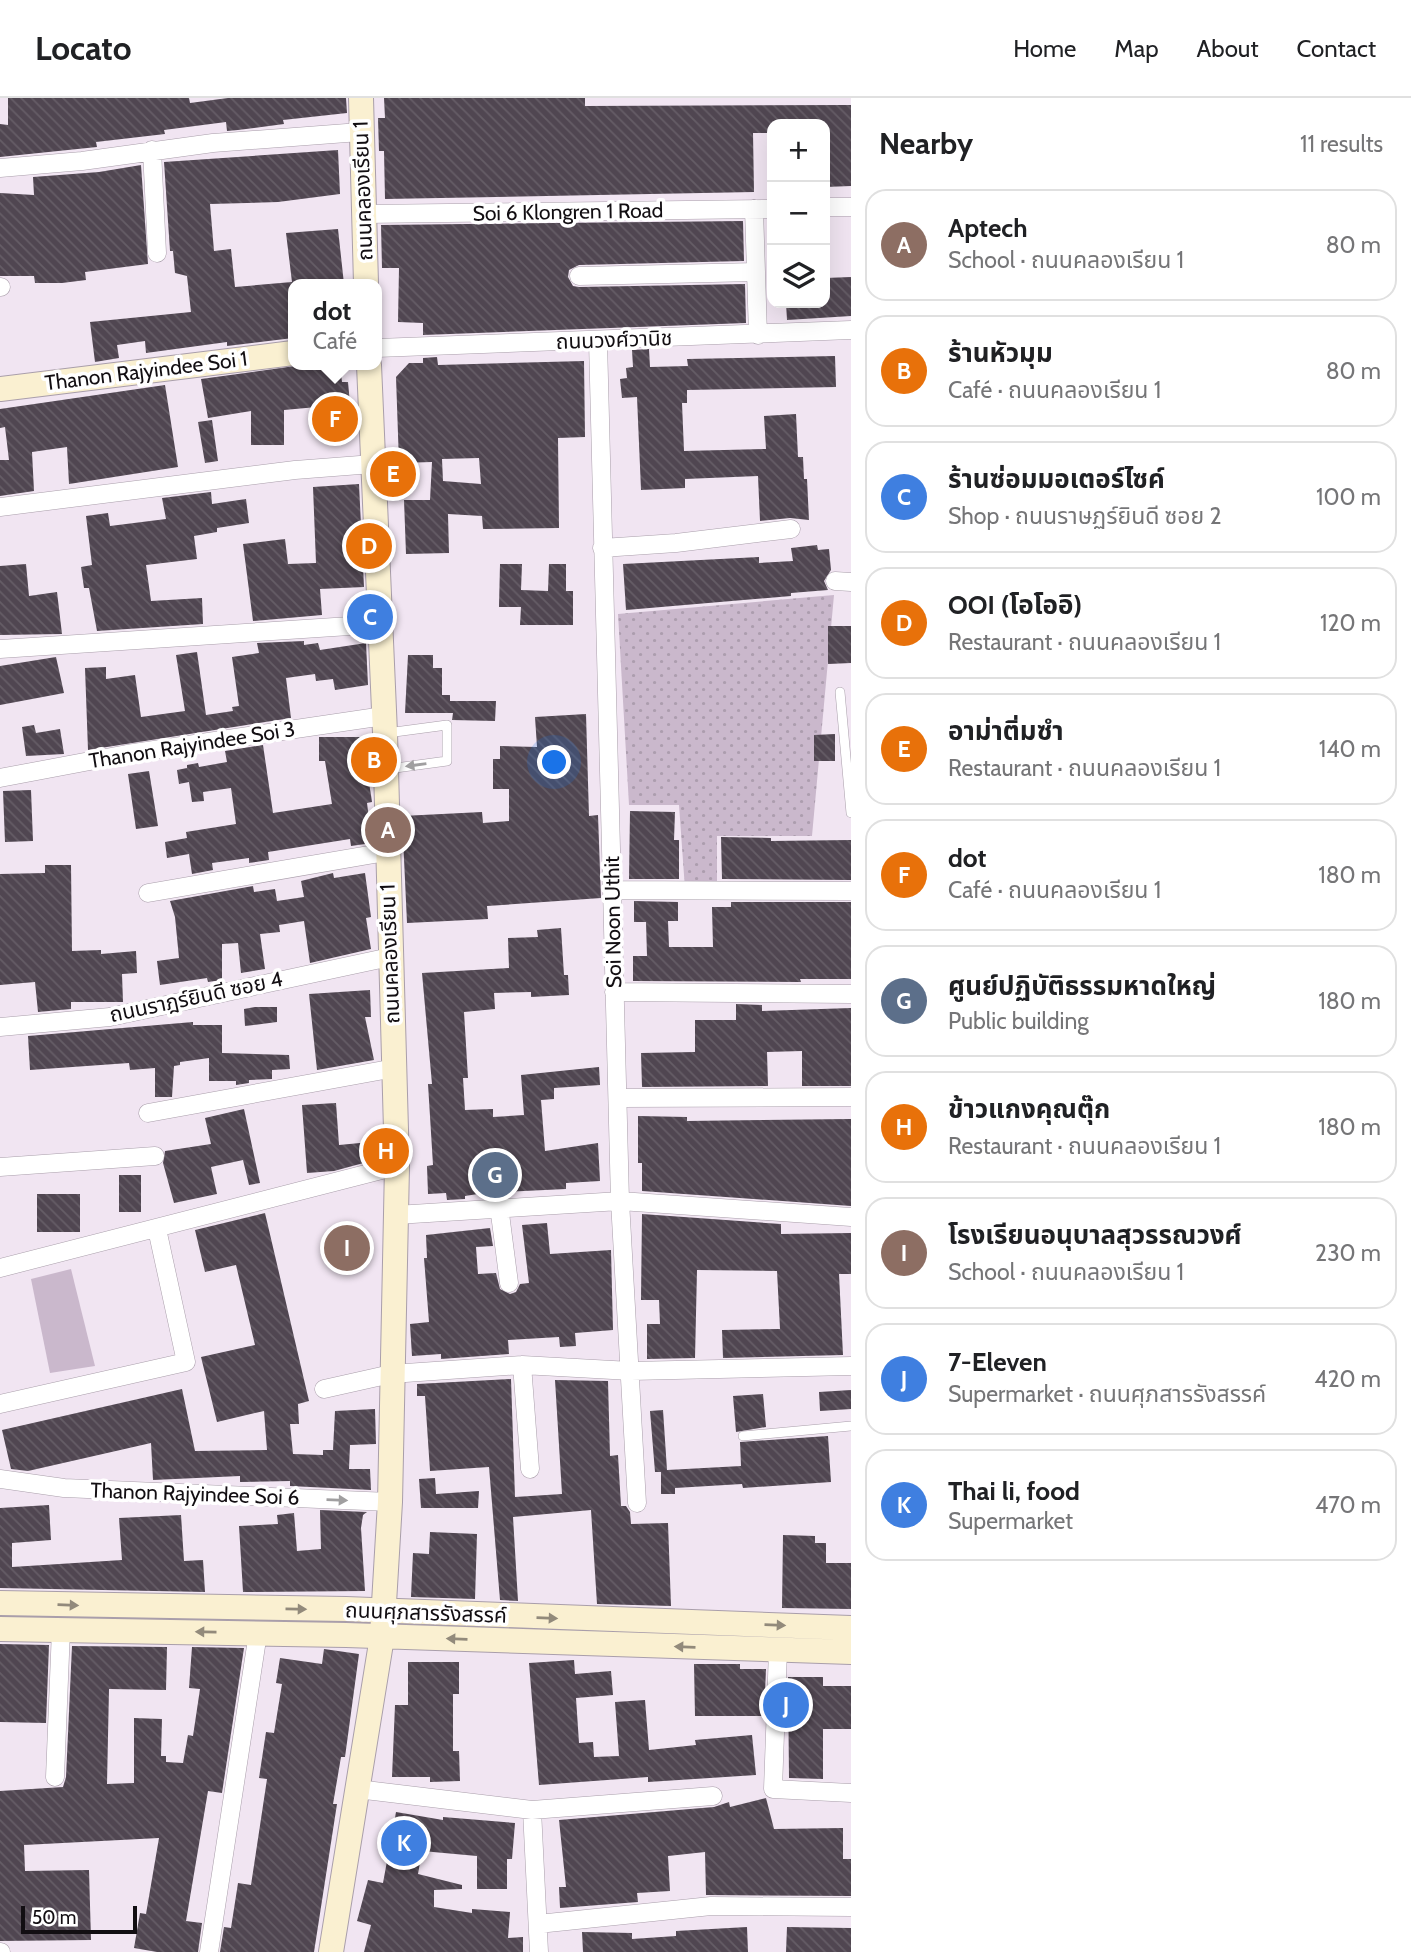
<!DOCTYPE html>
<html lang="en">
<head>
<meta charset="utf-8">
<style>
  :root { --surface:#fff; --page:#f2f2f2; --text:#202124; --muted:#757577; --line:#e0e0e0; --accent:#d93025 }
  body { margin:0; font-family:Cabin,"Noto Sans Thai",sans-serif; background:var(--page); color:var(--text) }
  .controls { position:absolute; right:21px; top:21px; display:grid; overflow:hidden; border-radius:14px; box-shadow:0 7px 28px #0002 }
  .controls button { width:63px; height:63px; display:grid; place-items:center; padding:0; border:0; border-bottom:2px solid var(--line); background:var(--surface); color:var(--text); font:35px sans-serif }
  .scale { position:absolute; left:21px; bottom:18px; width:116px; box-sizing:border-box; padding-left:7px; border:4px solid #120e12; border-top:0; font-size:19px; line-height:24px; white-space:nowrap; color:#120e12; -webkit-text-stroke:5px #fff; paint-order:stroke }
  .you { position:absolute; left:555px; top:665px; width:24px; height:24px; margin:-18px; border:5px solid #fff; border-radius:50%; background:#1a73e8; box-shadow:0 0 0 10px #1a73e833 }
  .badge { display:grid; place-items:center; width:46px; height:46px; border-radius:50%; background:var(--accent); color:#fff; font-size:23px; font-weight:700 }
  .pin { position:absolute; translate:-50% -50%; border:4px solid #fff; box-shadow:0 2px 7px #0006 }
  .popup { position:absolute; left:288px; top:181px; width:94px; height:91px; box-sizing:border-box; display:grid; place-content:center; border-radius:14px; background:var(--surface); filter:drop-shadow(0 2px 5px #0005); font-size:23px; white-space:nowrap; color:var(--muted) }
  .popup b { font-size:26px; color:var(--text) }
  .popup::after { content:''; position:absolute; left:50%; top:100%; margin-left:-14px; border:14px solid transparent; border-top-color:var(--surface) }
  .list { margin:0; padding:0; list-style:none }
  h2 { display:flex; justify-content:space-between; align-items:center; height:91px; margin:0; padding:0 28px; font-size:30px }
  h2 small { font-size:23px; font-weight:400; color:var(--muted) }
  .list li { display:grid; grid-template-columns:46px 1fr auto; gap:21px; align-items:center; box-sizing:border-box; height:112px; margin:0 14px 14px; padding:0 14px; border:2px solid var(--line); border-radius:21px }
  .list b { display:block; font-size:26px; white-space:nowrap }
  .list p { margin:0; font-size:23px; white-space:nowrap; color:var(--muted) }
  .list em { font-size:23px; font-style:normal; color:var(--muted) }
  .icon { flex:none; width:38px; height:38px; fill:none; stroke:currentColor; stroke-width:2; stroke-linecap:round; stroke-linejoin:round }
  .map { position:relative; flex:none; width:851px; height:1854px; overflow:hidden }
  header { display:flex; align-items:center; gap:42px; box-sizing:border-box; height:98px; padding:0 35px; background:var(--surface); border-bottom:2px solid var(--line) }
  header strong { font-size:33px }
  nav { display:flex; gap:38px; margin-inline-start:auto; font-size:24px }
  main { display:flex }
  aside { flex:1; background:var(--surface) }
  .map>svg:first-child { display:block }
  .grass { fill:url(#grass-dots) }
  .pitch { fill:#cab8cc }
  .building { fill:url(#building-back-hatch); fill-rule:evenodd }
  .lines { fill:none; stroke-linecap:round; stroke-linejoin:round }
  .lane-casing { stroke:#a99eaa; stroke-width:10 }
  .street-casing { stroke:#a99eaa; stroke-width:19 }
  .secondary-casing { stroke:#a99eaa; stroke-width:26 }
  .lane { stroke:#fff; stroke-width:9 }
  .street { stroke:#fff; stroke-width:18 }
  .secondary { stroke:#faf0d1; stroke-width:24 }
  .oneway { fill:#a09fa0 }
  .oneway2 { fill:#928a7b }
  .labels { text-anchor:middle; stroke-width:7; stroke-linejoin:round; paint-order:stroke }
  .street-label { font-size:21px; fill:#120e12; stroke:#fff }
</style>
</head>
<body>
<header>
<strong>Locato</strong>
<nav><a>Home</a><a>Map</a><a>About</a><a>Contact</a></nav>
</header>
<main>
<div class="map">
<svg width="851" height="1854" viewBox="0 0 851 1854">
  <defs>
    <pattern id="grass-dots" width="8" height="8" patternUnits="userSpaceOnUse" patternTransform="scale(1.75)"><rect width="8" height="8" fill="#cab8cc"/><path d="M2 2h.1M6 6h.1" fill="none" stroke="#ac9dae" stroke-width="1.8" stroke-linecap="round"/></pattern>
    <pattern id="building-back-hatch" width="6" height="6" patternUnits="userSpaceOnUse" patternTransform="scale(1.75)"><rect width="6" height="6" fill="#504651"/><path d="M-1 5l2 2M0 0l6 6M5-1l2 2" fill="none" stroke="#655d66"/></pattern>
  </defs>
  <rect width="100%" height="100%" fill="#f1e5f2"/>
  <!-- grass -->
  <path class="grass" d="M834 497 812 738H717V785L685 791 679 707H629L618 516Z"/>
  <!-- pitch -->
  <path class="pitch" d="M71 1171 95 1268 50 1275 31 1181Z"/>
  <!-- building -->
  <path class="building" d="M8 0H189L190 5 228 0H346L347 15 283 22 284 26 238 32 227 33 226 24 164 32 165 36 96 44 97 49 0 59V26L8 27Z
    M384 0H585V8L851 7V88L825 89V26H772V35H753L754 94 385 101 384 53H379L378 20H385Z
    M338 52 340 96 278 104 210 106 214 153 231 151 235 189 292 184 286 135 338 131 344 186H293V240L227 248V244L146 255 145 243 117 247 119 260 95 264 90 224 191 214 187 178 175 175 173 153H170L164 64Z
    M141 67 148 166 85 174 86 182 62 185H35L34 178H0V95L34 97 33 79 99 74Z
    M743 123 744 163 579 167 569 172 568 179 573 188 579 189 745 186 746 225 423 237V225L398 224 399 170H382L381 127Z
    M851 179V218L787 222 786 205H825V180Z
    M649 251 650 269 688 268 687 261 835 258 836 289 687 292V305H682L684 353 766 351 764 318 796 316 798 359H803L804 381H807L809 422 790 420 760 423 758 378 685 381V390L641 392 637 299 622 300 620 281 627 280 626 270 633 269 632 252Z
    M437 259 438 267 584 263 585 339 558 340 559 430 483 431 482 418 448 416 449 455 406 456 404 402H430L432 364 399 365 396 279 409 265H423V260ZM479 360 481 386 443 383 442 361Z
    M302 267H340L342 284H348L350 306 284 312V347H251V313L208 320 201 281Z
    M165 287 178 369 69 386 67 349 32 354 34 393 0 398V362H9L5 329 0 330V311Z
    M212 322 218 363 205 365 198 324Z
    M359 386 364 489 320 491 322 517 253 523 243 446 285 441 288 466 316 465 313 389Z
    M211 394 212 406 246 401 249 425 217 430V434L194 438 197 461 146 467 151 503 202 500 203 526 97 533 89 490H84L81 469 92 467 86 418 108 415 110 428 166 421 162 400Z
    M817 447 818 452 829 451 831 472 824 483 828 492 791 495V498L626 512 623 466 759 459V465L793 463 791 450Z
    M26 466 29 498 57 494 62 536 0 537V468Z
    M500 466H522L521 492 548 493 549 466H566V493H573V527H520L521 509H499Z
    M828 528H851V565L828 566Z
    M304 543V547L318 545 320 552 366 545 368 587 335 592 333 581 316 583 315 576 286 580 291 620 88 652 85 570 106 569V581L135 577 141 619 185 613 176 557 197 554 206 617 233 613 232 609 239 608 232 559 259 555 257 545Z
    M408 557H433V570H442V597H450V603H496L495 623 452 622 453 615H405Z
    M56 559 64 595 0 607V568Z
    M586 616 589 718 598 717 601 800 487 808 488 821 407 825 402 718 482 714 483 725 509 723V691H493V661H500V648L537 649 535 619Z
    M34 627 36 635 60 631 64 656 26 658 22 629Z
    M835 636V663H814V637Z
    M319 639H363L362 673H367L371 697 372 704 367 705 372 745 351 748 350 741 268 754 269 762 249 765V760L212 765 213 772 192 776 189 756 167 760 165 744 187 740 186 734 236 726 231 690 203 694 204 703 192 704 189 684 179 686 177 672 187 670V667L198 665 199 669 227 664 225 653 263 647 273 715 332 706 325 663H319Z
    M149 673 158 728 136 731 128 676Z
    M31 692 33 743 5 744 3 693Z
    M630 713 675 714 674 742H679V781H629Z
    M721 739 771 740V743L851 742V782L722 781Z
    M45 767H71L72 853 101 852V856L136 853 137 875 122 876 123 904H71V911L38 914 35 884 0 887V776L45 775Z
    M333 775 334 780 365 775 371 819 366 820 371 851 310 865 304 823 279 827 280 834 260 836 265 871 241 875 238 845 222 846V882L208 884 207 880 160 887 157 863 179 860 175 819 170 803 253 788 254 794 275 791 277 803 304 799 301 783Z
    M634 803 678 804V823H668L669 849H713L712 809H731V804H851V881H800L801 884 633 883V858H647L646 824H634Z
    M561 830 564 877H568L569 897 531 899V894L494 895 495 911 464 914 468 980H463L465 1012 493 1011V1019L524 1017 521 977 599 969 600 987 554 990V1001L541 1002 545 1053 598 1045 600 1083 566 1085V1091L484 1095 465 1098V1101L447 1102 446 1095 428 1096 427 1068 433 1067 428 986H432L422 875 509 870 508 840 538 839 537 832Z
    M370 892 371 919H365L374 962 317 972 309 896Z
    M736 906 762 907V913L851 910V988H802V953L767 954 768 988 642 989 641 955 695 954V922H736Z
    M255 909H277V924L245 928 244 911Z
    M193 924V927H222V955L289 957 290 971 272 972V981L249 982V985L236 987V983H209V960L180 964V967L174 968 172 999H155V970L130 972 129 965 30 972 28 938Z
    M336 1005 339 1047 381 1043 382 1060 334 1073 307 1075 302 1007Z
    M244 1011 260 1085 249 1087 243 1062 211 1069 217 1096 174 1105 163 1065 165 1053 211 1046 205 1020Z
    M638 1018 687 1019V1023L851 1021V1108L642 1093V1065H638Z
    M119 1077H141V1114H119Z
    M37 1096H80V1134H37Z
    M265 1115 309 1303 298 1306 299 1326H290L293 1356 323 1357V1352H333L335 1313 375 1311 376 1346 350 1347 349 1371H370L371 1392 290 1388V1383L240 1384V1378L153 1382 151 1345 28 1373 11 1371 2 1332 182 1291 195 1353 267 1352 264 1313 217 1324 201 1259 255 1247 236 1167 205 1174 195 1132Z
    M642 1116 781 1126V1136L851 1135V1176H839L843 1257 723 1260 722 1232 780 1231 777 1173 697 1172 695 1260 647 1261V1226H660L659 1202H641Z
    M547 1125 550 1156 611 1152 613 1232 575 1235 576 1248 560 1249 559 1239 508 1242 509 1256 441 1261V1256L412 1258 410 1226 429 1224 424 1160H427L426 1137 490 1130 493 1148 476 1149 478 1176 496 1175 500 1191 510 1196 516 1194 520 1186 529 1185 522 1127Z
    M511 1281 515 1399 562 1396 555 1282 608 1283 610 1358 618 1357 621 1408H626L630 1414 631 1426 668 1425 671 1508 597 1506 591 1412 513 1419 518 1503 500 1502 489 1369 430 1373 425 1298H417V1286Z
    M851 1292V1311L820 1313 819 1294Z
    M763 1296 766 1329 736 1334 733 1298Z
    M663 1312 667 1372 741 1368 740 1344 828 1338 831 1384 743 1390 742 1386 675 1390V1396H661V1374H655L650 1313Z
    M435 1380 436 1396 479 1393 478 1410H421L419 1381Z
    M49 1407 51 1442 12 1445V1469L122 1462 119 1420 181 1417 184 1463 203 1462 205 1494 0 1490V1410Z
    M320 1412 367 1414 363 1417 361 1430 365 1493 243 1494 239 1428 278 1426 277 1417 294 1415 297 1453 321 1451Z
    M430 1434 477 1436 475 1501 411 1499 413 1455 429 1456Z
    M783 1437 815 1438V1445H826V1465H851V1511L782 1510Z
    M0 1546 49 1547 46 1625 0 1624Z
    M72 1548 167 1549 166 1592 109 1591 107 1686 134 1685V1620L162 1621 161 1658H166V1664L183 1665 188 1637 193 1638 200 1591 189 1590 192 1549 244 1550 222 1695 208 1693 186 1823 202 1825 198 1854H157L134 1850 140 1815 146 1816 159 1740 24 1747 25 1773 89 1772 91 1842 0 1843V1693L63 1689 66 1679Z
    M324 1551 359 1556 345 1659H341L333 1706H337L314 1854H220L224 1829 231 1830 238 1785 251 1787 267 1681 259 1680 266 1634 274 1635 282 1586 276 1585 280 1560 322 1566Z
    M574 1562 575 1576 611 1573 613 1597 576 1600 579 1645 593 1644 594 1659 619 1658 615 1604 645 1602 649 1652 696 1647 695 1642 752 1637 756 1677 648 1684V1679L539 1687 529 1565Z
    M408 1564H459V1596H453V1653H459L460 1683 430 1684V1679H392L395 1607H408Z
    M694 1566H740V1571H766L764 1618H695Z
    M788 1579H823V1588H851V1631H823V1681L789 1680Z
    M766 1700 774 1731 843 1730V1761H851V1798L706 1797 705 1754 668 1758 670 1793 637 1795 638 1804 560 1810 559 1789H566L559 1722 714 1709 729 1704 730 1709Z
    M396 1714 443 1722V1719L515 1725 512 1761H507V1791H477V1758L422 1753 418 1776 462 1787V1791L434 1792V1809L472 1815V1811L510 1814 508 1840 523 1839V1854H364L371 1827 357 1823 368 1782 383 1785Z
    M747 1829 748 1854H583L582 1834 632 1835V1841L676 1838V1833Z
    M787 1829 851 1830V1854H786Z"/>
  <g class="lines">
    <defs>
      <path id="lane" d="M840 594 851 715
        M387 635 447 627V663L388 671
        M743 1338 851 1328"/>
      <path id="street" d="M152 52 157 155
        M0 70 82 63 213 45 360 34
        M825 109H851
        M754 111 758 237
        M364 116 772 111
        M579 178 756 174
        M0 189H1
        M598 243 620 1103 637 1405
        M377 250 851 232
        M0 409 295 372 373 366
        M602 450 676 445 791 431
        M835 483 851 484
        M0 551 380 526
        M0 680 127 656 384 618
        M613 792 851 793
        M148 795 386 754
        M614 894 851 896
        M0 929 110 919 390 859
        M619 1000 851 999
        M148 1015 395 970
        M0 1069 155 1058
        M499 1108 509 1185
        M396 1117 620 1103 851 1119
        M0 1170 397 1068
        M522 1267 530 1371
        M324 1291 391 1276 522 1267 631 1273 851 1268
        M0 1306 186 1264 157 1131
        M0 1381 64 1390 390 1404
        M778 1552 773 1691 851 1695
        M55 1679 61 1532
        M357 1691 532 1712 713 1698
        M532 1712 539 1854
        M538 1826 711 1808 851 1809
        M0 1854H1
        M209 1854 258 1535"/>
      <path id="secondary" d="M361 0 366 186
        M0 291 293 255
        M0 1505 346 1511 851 1530
        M0 1531 346 1537 851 1554
        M331 1854 382 1539 390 1404 397 1068 385 635 369 267"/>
    </defs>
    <!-- lane casing -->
    <use href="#lane" class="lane-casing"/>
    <!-- street casing -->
    <use href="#street" class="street-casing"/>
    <!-- secondary casing -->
    <use href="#secondary" class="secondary-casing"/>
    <!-- lane -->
    <use href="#lane" class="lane"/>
    <!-- street -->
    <use href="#street" class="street"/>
    <!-- secondary -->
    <use href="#secondary" class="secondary"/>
  </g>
  <!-- one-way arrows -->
  <defs><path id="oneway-solid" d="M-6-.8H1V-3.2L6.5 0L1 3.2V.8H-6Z" transform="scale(1.75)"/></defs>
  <g class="oneway">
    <use href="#oneway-solid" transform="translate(416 667) rotate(172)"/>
    <use href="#oneway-solid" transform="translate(337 1402) rotate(2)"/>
  </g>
  <g class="oneway2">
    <use href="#oneway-solid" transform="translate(68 1507) rotate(2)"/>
    <use href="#oneway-solid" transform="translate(296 1511) rotate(1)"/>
    <use href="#oneway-solid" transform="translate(547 1520) rotate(2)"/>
    <use href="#oneway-solid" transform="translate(775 1527) rotate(2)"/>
    <use href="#oneway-solid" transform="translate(206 1534) rotate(-179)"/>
    <use href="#oneway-solid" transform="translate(457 1541) rotate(-178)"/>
    <use href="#oneway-solid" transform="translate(685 1549) rotate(-178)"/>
  </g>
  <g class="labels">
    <!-- street labels -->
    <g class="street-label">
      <text transform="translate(363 93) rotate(-92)" y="7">ถนนคลองเรียน 1</text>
      <text transform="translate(568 114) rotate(-1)" y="7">Soi 6 Klongren 1 Road</text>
      <text transform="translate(614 242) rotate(-2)" y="7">ถนนวงศ์วานิช</text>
      <text transform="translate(146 273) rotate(-7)" y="7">Thanon Rajyindee Soi 1</text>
      <text transform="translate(192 647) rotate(-9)" y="7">Thanon Rajyindee Soi 3</text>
      <text transform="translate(613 824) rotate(-91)" y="7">Soi Noon Uthit</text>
      <text transform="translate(390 856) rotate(-92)" y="7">ถนนคลองเรียน 1</text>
      <text transform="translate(196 899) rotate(-12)" y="7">ถนนราฎร์ยินดี ซอย 4</text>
      <text transform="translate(195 1396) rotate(2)" y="7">Thanon Rajyindee Soi 6</text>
      <text transform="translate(426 1515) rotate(2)" y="7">ถนนศุภสารรังสรรค์</text>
    </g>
  </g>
</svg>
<div class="controls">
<button>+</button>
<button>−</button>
<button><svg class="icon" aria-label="layers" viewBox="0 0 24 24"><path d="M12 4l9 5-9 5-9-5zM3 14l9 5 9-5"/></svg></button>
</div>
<div class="scale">50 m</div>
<div class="you"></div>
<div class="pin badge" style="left:388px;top:732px;background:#8d6e63">A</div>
<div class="pin badge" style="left:374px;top:662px;background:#e8710a">B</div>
<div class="pin badge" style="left:370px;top:519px;background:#3f7fe0">C</div>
<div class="pin badge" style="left:369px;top:448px;background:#e8710a">D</div>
<div class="pin badge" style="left:393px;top:376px;background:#e8710a">E</div>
<div class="pin badge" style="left:335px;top:321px;background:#e8710a">F</div>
<div class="popup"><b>dot</b>Café</div>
<div class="pin badge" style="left:495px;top:1077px;background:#5c6f8a">G</div>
<div class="pin badge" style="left:386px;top:1053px;background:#e8710a">H</div>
<div class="pin badge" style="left:347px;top:1150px;background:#8d6e63">I</div>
<div class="pin badge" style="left:786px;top:1607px;background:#3f7fe0">J</div>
<div class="pin badge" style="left:404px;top:1745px;background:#3f7fe0">K</div>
</div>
<aside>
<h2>Nearby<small>11 results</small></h2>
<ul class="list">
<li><span class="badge" style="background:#8d6e63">A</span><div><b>Aptech</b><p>School · ถนนคลองเรียน 1</p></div><em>80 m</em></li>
<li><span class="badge" style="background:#e8710a">B</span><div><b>ร้านหัวมุม</b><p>Café · ถนนคลองเรียน 1</p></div><em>80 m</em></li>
<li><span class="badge" style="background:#3f7fe0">C</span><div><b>ร้านซ่อมมอเตอร์ไซค์</b><p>Shop · ถนนราษฏร์ยินดี ซอย 2</p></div><em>100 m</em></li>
<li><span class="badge" style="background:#e8710a">D</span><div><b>OOI (โอโออิ)</b><p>Restaurant · ถนนคลองเรียน 1</p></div><em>120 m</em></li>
<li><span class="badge" style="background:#e8710a">E</span><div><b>อาม่าติ่มซำ</b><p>Restaurant · ถนนคลองเรียน 1</p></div><em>140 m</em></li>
<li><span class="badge" style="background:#e8710a">F</span><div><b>dot</b><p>Café · ถนนคลองเรียน 1</p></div><em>180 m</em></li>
<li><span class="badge" style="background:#5c6f8a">G</span><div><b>ศูนย์ปฏิบัติธรรมหาดใหญ่</b><p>Public building</p></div><em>180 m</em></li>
<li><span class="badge" style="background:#e8710a">H</span><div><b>ข้าวแกงคุณตุ๊ก</b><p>Restaurant · ถนนคลองเรียน 1</p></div><em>180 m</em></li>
<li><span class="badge" style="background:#8d6e63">I</span><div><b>โรงเรียนอนุบาลสุวรรณวงศ์</b><p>School · ถนนคลองเรียน 1</p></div><em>230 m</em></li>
<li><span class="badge" style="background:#3f7fe0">J</span><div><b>7-Eleven</b><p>Supermarket · ถนนศุภสารรังสรรค์</p></div><em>420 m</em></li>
<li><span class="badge" style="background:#3f7fe0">K</span><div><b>Thai li, food</b><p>Supermarket</p></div><em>470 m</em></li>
</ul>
</aside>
</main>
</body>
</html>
